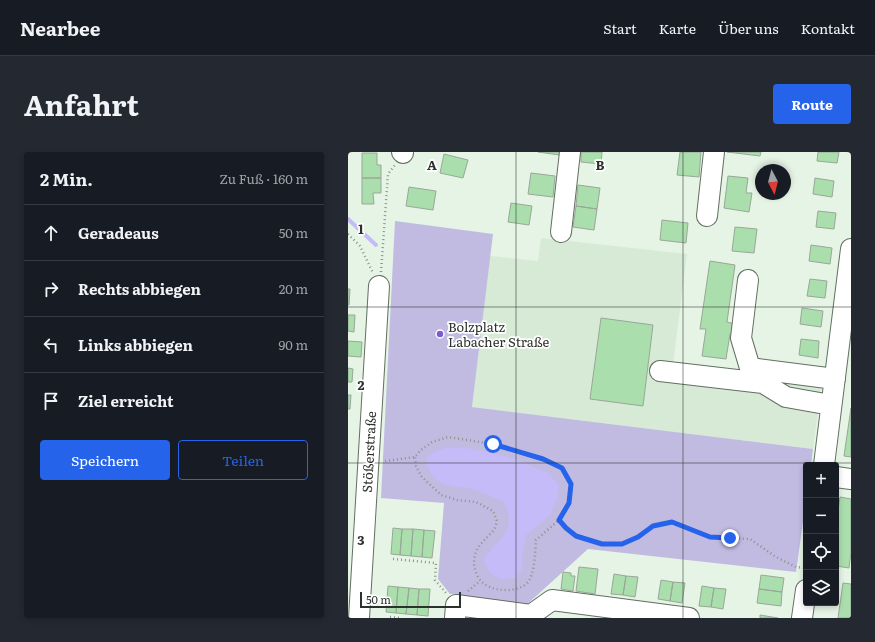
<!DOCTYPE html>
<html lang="de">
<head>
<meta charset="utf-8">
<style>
  :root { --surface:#171b24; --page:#242831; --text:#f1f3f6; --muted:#9ea1a6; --line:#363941; --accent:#2563eb }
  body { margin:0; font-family:Literata,serif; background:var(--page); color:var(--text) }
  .controls { position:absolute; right:12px; bottom:12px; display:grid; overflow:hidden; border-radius:4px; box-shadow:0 2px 6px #0003 }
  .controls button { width:36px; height:36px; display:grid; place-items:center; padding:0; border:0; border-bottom:1px solid var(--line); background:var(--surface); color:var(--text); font:20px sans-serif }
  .compass { position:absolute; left:407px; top:12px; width:36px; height:36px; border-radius:50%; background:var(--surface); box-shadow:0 2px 6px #0003; rotate:173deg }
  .scale { position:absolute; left:12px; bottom:10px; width:101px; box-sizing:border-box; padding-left:4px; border:2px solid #2b312b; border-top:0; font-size:11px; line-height:14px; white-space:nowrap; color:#2b312b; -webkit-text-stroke:3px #fff; paint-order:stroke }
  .stop { position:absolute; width:12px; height:12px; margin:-9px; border:3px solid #2563eb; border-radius:50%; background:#fff }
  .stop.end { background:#2563eb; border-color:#fff; box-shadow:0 1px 4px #0008 }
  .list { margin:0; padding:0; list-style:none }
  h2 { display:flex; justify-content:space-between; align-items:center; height:52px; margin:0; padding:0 16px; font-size:17px }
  h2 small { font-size:13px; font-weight:400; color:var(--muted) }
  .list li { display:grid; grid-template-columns:26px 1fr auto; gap:12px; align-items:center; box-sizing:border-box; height:56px; padding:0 16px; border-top:1px solid var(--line) }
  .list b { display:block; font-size:15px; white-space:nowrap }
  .list em { font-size:13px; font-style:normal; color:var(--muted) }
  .actions { display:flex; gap:8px; padding:12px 16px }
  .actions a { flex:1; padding:9px 0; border:1px solid var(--accent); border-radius:4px; text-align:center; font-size:14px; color:var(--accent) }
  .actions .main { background:var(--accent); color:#fff }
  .icon { flex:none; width:22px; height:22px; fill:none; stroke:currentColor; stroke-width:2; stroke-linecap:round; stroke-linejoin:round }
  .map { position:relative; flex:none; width:503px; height:466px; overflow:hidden; border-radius:4px }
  header { display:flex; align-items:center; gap:24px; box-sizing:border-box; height:56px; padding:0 20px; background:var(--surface); border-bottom:1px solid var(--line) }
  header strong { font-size:19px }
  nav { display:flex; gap:22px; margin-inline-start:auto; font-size:14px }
  .intro { display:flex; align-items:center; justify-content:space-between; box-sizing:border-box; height:96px; padding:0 24px }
  h1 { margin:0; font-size:28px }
  .button { padding:10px 18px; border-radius:4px; background:var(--accent); color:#fff; font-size:14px; font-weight:700 }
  main { display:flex; gap:24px; padding:0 24px }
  aside { flex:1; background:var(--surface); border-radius:4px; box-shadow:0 2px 6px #0003 }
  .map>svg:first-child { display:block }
  .built { fill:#d6ead6 }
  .green { fill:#c1bbe2 }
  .water { fill:#c5bbf9 }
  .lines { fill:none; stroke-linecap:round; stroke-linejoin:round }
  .stream { stroke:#c5bbf9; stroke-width:4 }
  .building { fill:#aadeac; stroke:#99a799 }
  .minor-casing { stroke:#626f62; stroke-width:22 }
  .path { stroke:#8a958a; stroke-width:2.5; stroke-dasharray:1 3; stroke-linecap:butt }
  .minor { stroke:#fff; stroke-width:20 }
  .route { stroke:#2563eb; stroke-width:5 }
  .grid { fill:none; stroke:#2b312b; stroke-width:1; stroke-opacity:0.55 }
  .poi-dot { fill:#7b5bd5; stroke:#fff; stroke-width:1.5 }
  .labels { text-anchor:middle; stroke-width:3.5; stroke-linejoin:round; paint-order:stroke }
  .poi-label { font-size:13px; fill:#2b312b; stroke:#fff; text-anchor:start }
  .street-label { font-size:13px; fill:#2b312b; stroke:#fff }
  .grid-label { font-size:13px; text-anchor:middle; font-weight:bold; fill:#2b312b; stroke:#fff; stroke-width:3.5; stroke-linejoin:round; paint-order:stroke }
</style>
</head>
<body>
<header>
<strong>Nearbee</strong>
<nav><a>Start</a><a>Karte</a><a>Über uns</a><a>Kontakt</a></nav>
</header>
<div class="intro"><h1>Anfahrt</h1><a class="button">Route</a></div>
<main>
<aside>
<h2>2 Min.<small>Zu Fuß · 160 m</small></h2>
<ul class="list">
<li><svg class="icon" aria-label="ahead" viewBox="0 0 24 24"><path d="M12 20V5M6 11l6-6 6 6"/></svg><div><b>Geradeaus</b></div><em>50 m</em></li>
<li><svg class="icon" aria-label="right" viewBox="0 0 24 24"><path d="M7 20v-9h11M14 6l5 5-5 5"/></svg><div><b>Rechts abbiegen</b></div><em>20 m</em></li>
<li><svg class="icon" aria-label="left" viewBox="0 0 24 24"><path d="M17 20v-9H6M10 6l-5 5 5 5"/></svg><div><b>Links abbiegen</b></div><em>90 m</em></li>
<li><svg class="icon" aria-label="arrive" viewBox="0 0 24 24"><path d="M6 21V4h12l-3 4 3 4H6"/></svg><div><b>Ziel erreicht</b></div></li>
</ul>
<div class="actions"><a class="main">Speichern</a><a>Teilen</a></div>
</aside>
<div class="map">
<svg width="503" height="466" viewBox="0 0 503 466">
  <rect width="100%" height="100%" fill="#e5f4e5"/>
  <!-- built -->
  <path class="built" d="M193 86 339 102 325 212 474 230 465 297 124 255 142 104 190 109Z"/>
  <!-- green -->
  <path class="green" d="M47 69 145 82 124 255 465 297 463 313H458V349L448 420 240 397 176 455 119 447 115 443 102 442 90 427 96 351 33 346Z"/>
  <!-- water -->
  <path class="water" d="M98 296H117L139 300 166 307 200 321 211 333 209 347 202 363 178 383 174 400V417L167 426 152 427 140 419 136 408C151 384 170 381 156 350 145 345 134 340 123 337 119 335 115 336 110 335 94 334 78 324 79 306L86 300Z"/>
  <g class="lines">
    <!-- stream -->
    <path class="stream" d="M0 67 28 93"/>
  </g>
  <!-- building -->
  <path class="building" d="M190 0H211V3Z
    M233 0H254L253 12 233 10Z
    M332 0H353L351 25 329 23Z
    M379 0H413L412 4Z
    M470 0H491L489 11 469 9Z
    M14 1H29V13H33V26H14Z
    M96 2 120 8 115 26 92 21Z
    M183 21 207 24 205 45 180 42Z
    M380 24 400 26 398 41H404L401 60 376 56Z
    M14 26H33V41H25L26 52H14Z
    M467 26 486 29 484 45 465 42Z
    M230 33 252 36 249 57 228 54Z
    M61 35 88 39 85 58 58 54Z
    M163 51 184 54 181 73 160 70Z
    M228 54 249 57 246 78 225 75Z
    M470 59 488 61 486 77 468 75Z
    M314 68 340 71 338 91 312 88Z
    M387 75 409 77 406 101 384 99Z
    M463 93 484 96 482 112 461 109Z
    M362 109 387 113 379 170 387 172 386 182H382L378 207 354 204 358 177H352Z
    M462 127 479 129 477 146 459 144Z
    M0 137H2L1 153H0Z
    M454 156 475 159 473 175 452 172Z
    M0 163H7L6 180 0 179Z
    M253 166 305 173 295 254 242 247Z
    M453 187 471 189 470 206 451 203Z
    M0 189 14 190 13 205 0 204Z
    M0 216 5 217 4 230H0Z
    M0 243H3L2 257H0Z
    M503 256V305L496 304Z
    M492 345 503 347V401L501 416 488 414V372Z
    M45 376 54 377 52 403 43 402Z
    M54 377H65L63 404 52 403Z
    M65 377 76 378 74 405 63 404Z
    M76 378 87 379 84 406 74 405Z
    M231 415 250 417 247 442 228 439Z
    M215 420 223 421V424H227L225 439 213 437Z
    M266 422 278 424 275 443 263 442Z
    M413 423 436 426 434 440 411 437Z
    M278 424 290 425 287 445 275 443Z
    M313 428 325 430 322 449 310 447Z
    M325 430 337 431 334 451 322 449Z
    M495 431 503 432V466H490Z
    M40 434 50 435 48 461 38 460Z
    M354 434 366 436 363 455 351 454Z
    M50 435 61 436 58 462 48 461Z
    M61 436 71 437 69 463 58 462Z
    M366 436 378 437 375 457 363 455Z
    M71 437H82L80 464 69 463Z
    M411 437 434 440 433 454 409 451Z
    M412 463 430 466H412Z"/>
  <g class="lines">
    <defs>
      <path id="minor" d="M54 0 55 1
        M359 64 366 0
        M213 80 222 0
        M400 128 393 186 402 216 487 227
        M312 219 415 231 438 245 483 253
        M476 313 503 97
        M488 325 503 327
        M11 466 31 134
        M107 466 108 453 183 463 204 448 341 466
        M454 466 458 438"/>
    </defs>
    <!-- minor casing -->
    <use href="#minor" class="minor-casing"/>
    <!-- path -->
    <path class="path" d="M0 82 12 94 25 121
      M33 120 40 22 47 13
      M37 309 67 305 73 298 84 290 100 285 145 292 195 307 214 316 223 332 221 351 211 368 188 388C187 400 187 421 180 430 170 442 141 440 132 428 129 424 126 416 126 411 126 396 135 390 144 380 147 377 148 373 149 369L145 359 128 350 109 348 93 343 73 324 68 314 67 305
      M211 368 218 376 228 384 254 392H274L291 385 305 374 324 370 362 385 402 387 428 405 448 415 458 416
      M45 407 88 411 87 428 98 441
      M120 439 132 429
      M42 465 54 466"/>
    <!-- minor -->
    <use href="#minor" class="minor"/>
  </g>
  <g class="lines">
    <!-- route -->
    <path class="route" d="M145 292 195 307 214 316 223 332 221 351 211 368 218 376 228 384 254 392H274L290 385 305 374 324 370 362 385 382 386"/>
  </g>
  <!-- grid -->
  <path class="grid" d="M168 0V466M335 0V466M0 155H503M0 311H503"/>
  <!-- markers -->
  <circle class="poi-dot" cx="92" cy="182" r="4"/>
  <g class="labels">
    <!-- poi labels -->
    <g class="poi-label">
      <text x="100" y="180">Bolzplatz<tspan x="100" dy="15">Labacher Straße</tspan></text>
    </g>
    <!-- street labels -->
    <g class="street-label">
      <text transform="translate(21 300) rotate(-87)" y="5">Stößerstraße</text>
    </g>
  </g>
  <g class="grid-label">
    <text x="84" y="18">A</text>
    <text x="252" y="18">B</text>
    <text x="13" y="82">1</text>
    <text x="13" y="238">2</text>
    <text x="13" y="393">3</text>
  </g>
</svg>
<div class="controls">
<button>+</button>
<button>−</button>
<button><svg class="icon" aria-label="locate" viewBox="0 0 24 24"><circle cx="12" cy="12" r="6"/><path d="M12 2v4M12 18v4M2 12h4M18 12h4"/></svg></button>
<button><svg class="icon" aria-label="layers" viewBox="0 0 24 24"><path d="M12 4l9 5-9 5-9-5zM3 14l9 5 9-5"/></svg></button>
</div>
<svg class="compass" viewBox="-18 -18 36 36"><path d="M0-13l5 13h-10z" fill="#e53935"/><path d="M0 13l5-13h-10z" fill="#9ea1a6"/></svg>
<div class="scale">50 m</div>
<div class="stop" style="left:145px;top:292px"></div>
<div class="stop end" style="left:382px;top:386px"></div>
</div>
</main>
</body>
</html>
